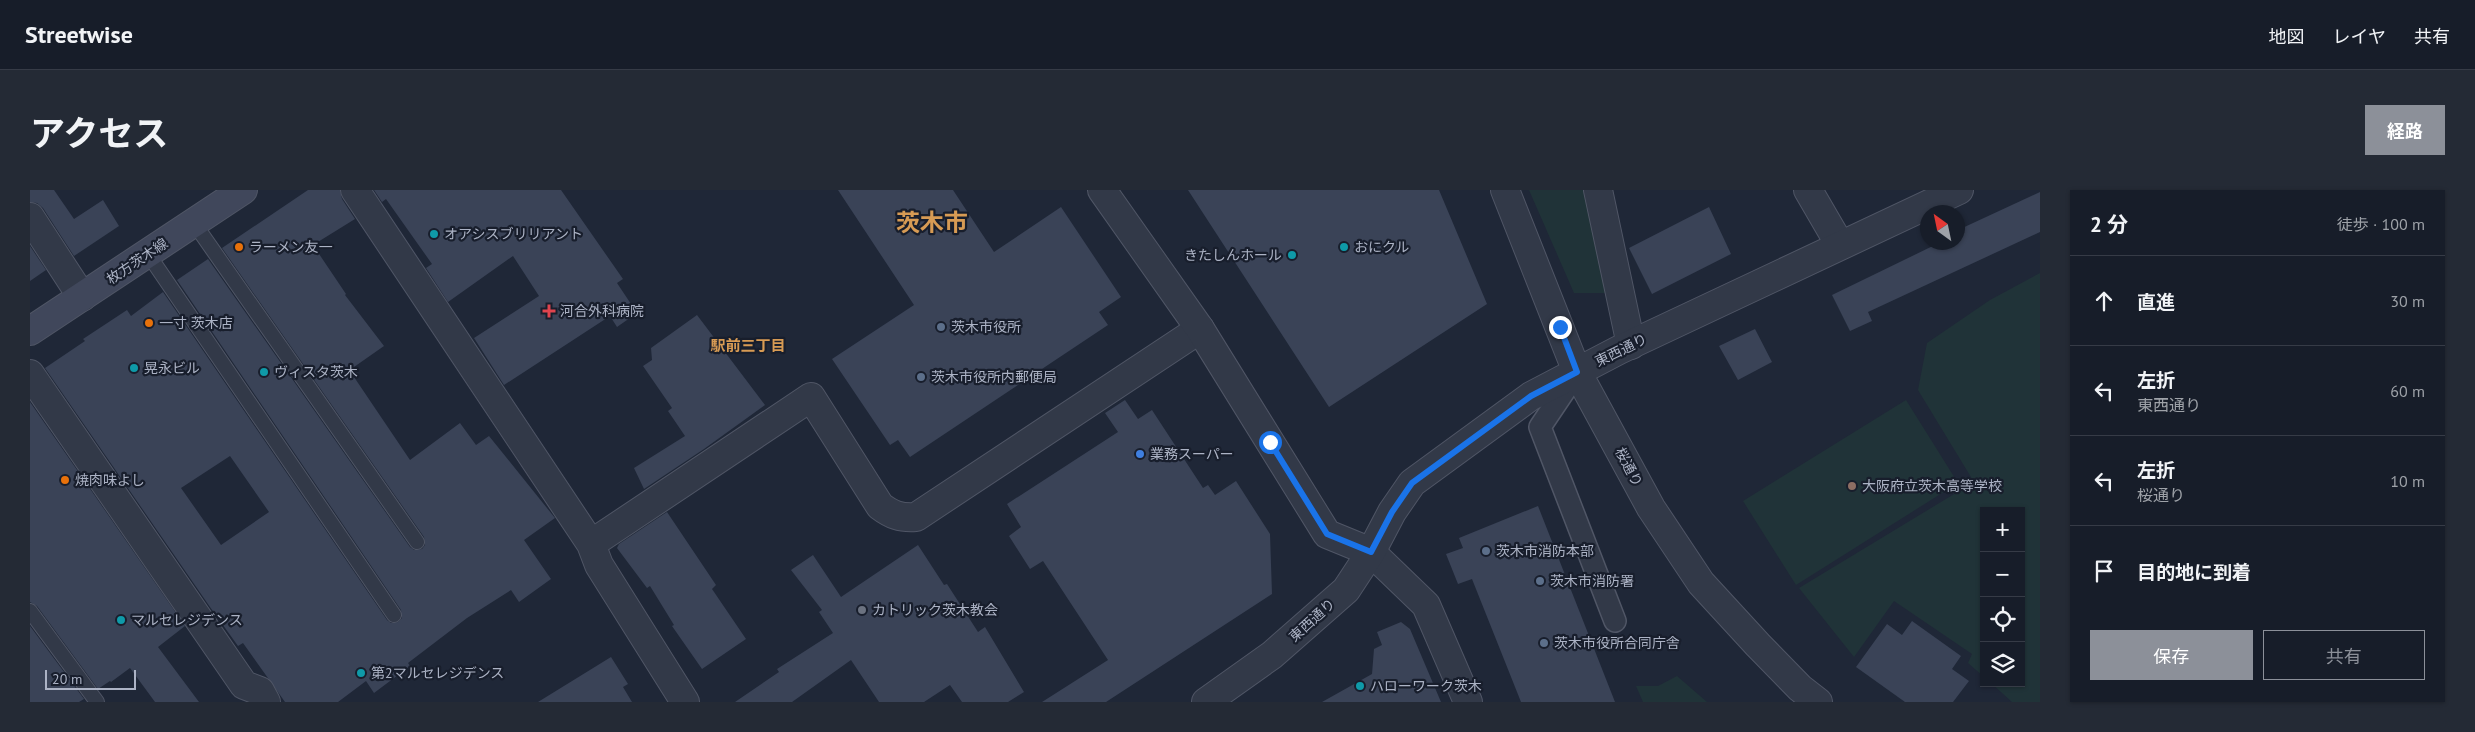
<!DOCTYPE html>
<html lang="ja">
<head>
<meta charset="utf-8">
<style>
  :root { --surface:#171d29; --page:#242a35; --text:#f1f3f6; --muted:#9ea2a8; --line:#363b46; --accent:#8c9099 }
  body { margin:0; font-family:"PT Sans","Noto Sans JP",sans-serif; background:var(--page); color:var(--text) }
  .controls { position:absolute; right:15px; bottom:15px; display:grid; overflow:hidden; border-radius:0px; box-shadow:0 1px 4px #0004 }
  .controls button { width:45px; height:45px; display:grid; place-items:center; padding:0; border:0; border-bottom:1px solid var(--line); background:var(--surface); color:var(--text); font:25px sans-serif }
  .compass { position:absolute; left:1890px; top:15px; width:45px; height:45px; border-radius:50%; background:var(--surface); box-shadow:0 1px 4px #0004; rotate:327deg }
  .scale { position:absolute; left:15px; bottom:12px; width:91px; box-sizing:border-box; padding-left:5px; border:2px solid #acb3c5; border-top:0; font-size:14px; line-height:18px; white-space:nowrap; color:#acb3c5; -webkit-text-stroke:4px #181e2c; paint-order:stroke }
  .stop { position:absolute; width:15px; height:15px; margin:-11px; border:4px solid #1a73e8; border-radius:50%; background:#fff }
  .stop.end { background:#1a73e8; border-color:#fff; box-shadow:0 1px 5px #0008 }
  .list { margin:0; padding:0; list-style:none }
  h2 { display:flex; justify-content:space-between; align-items:center; height:65px; margin:0; padding:0 20px; font-size:21px }
  h2 small { font-size:16px; font-weight:400; color:var(--muted) }
  .list li { display:grid; grid-template-columns:32px 1fr auto; gap:15px; align-items:center; box-sizing:border-box; height:90px; padding:0 20px; border-top:1px solid var(--line) }
  .list b { display:block; font-size:19px; white-space:nowrap }
  .list p { margin:0; font-size:16px; white-space:nowrap; color:var(--muted) }
  .list em { font-size:16px; font-style:normal; color:var(--muted) }
  .actions { display:flex; gap:10px; padding:15px 20px }
  .actions a { flex:1; padding:11px 0; border:1px solid var(--accent); border-radius:0px; text-align:center; font-size:18px; color:var(--accent) }
  .actions .main { background:var(--accent); color:#fff }
  .icon { flex:none; width:28px; height:28px; fill:none; stroke:currentColor; stroke-width:2; stroke-linecap:round; stroke-linejoin:round }
  .map { position:relative; flex:none; width:2010px; height:512px; overflow:hidden; border-radius:0px }
  header { display:flex; align-items:center; gap:30px; box-sizing:border-box; height:70px; padding:0 25px; background:var(--surface); border-bottom:1px solid var(--line) }
  header strong { font-size:24px }
  nav { display:flex; gap:28px; margin-inline-start:auto; font-size:18px }
  .intro { display:flex; align-items:center; justify-content:space-between; box-sizing:border-box; height:120px; padding:0 30px }
  h1 { margin:0; font-size:35px }
  .button { padding:12px 22px; border-radius:0px; background:var(--accent); color:#fff; font-size:18px; font-weight:700 }
  main { display:flex; gap:30px; padding:0 30px }
  aside { flex:1; background:var(--surface); border-radius:0px; box-shadow:0 1px 4px #0004 }
  .map>svg:first-child { display:block }
  .green { fill:#203338 }
  .building { fill:#3a4357; fill-rule:evenodd }
  .lines { fill:none; stroke-linecap:round; stroke-linejoin:round }
  .service-casing { stroke:#505666; stroke-width:16 }
  .pedestrian-casing { stroke:#505666; stroke-width:24 }
  .minor-casing { stroke:#505666; stroke-width:30 }
  .tertiary-casing { stroke:#505666; stroke-width:30 }
  .secondary-casing { stroke:#505666; stroke-width:30 }
  .service { stroke:#323948; stroke-width:14 }
  .pedestrian { stroke:#323948; stroke-width:21 }
  .minor { stroke:#323948; stroke-width:28 }
  .tertiary { stroke:#323948; stroke-width:28 }
  .secondary { stroke:#40475b; stroke-width:28 }
  .route { stroke:#1a73e8; stroke-width:6 }
  .culture-dot { fill:#0f9aa8; stroke:#181e2c; stroke-width:2 }
  .food-dot { fill:#e8710a; stroke:#181e2c; stroke-width:2 }
  .health-dot { fill:#e0444e; stroke:#181e2c; stroke-width:2 }
  .service-dot { fill:#5c6f8a; stroke:#181e2c; stroke-width:2 }
  .shop-dot { fill:#3f7fe0; stroke:#181e2c; stroke-width:2 }
  .education-dot { fill:#8d6e63; stroke:#181e2c; stroke-width:2 }
  .worship-dot { fill:#6b7280; stroke:#181e2c; stroke-width:2 }
  .labels { text-anchor:middle; stroke-width:4.5; stroke-linejoin:round; paint-order:stroke }
  .poi-label { font-size:14px; fill:#acb3c5; stroke:#181e2c; text-anchor:start }
  .street-label { font-size:14px; fill:#acb3c5; stroke:#181e2c }
  .neighbourhood-label { font-size:15px; font-weight:bold; fill:#d79b54; stroke:#181e2c }
  .town-label { font-size:24px; font-weight:bold; fill:#d79b54; stroke:#181e2c }
</style>
</head>
<body>
<header>
<strong>Streetwise</strong>
<nav><a>地図</a><a>レイヤ</a><a>共有</a></nav>
</header>
<div class="intro"><h1>アクセス</h1><a class="button">経路</a></div>
<main>
<div class="map">
<svg width="2010" height="512" viewBox="0 0 2010 512">
  <rect width="100%" height="100%" fill="#1f2737"/>
  <!-- green -->
  <path class="green" d="M1499 0H1555L1578 103H1544Z
    M2010 83V512H1982L1961 493H1991V321H1954V487L1938 473 1942 464 1864 411 1824 467 1769 398 1944 292 1888 200 1897 153 1960 110Z
    M1876 210 1928 293 1766 395 1713 311Z
    M1647 486 1677 512H1613L1606 496H1628Z"/>
  <!-- building -->
  <path class="building" d="M0 0H24L44 29 73 10 89 36 44 66 13 18 7 13 0 12Z
    M278 0H310L312 9 325 29 283 55 316 104 315 105 354 156 324 177 328 184 324 187 380 270 430 233 446 255 459 246 525 328 494 350 521 389 489 412 481 400 437 428 378 473 380 476 344 503 336 491 308 512H255L213 453 208 456 180 417 15 178 55 151 53 149 97 120 101 126 133 102 357 430 361 433 368 432 372 428 371 420 147 90 178 69 380 357 384 360 392 359 395 355 394 347 192 58ZM200 266 239 322 191 355 151 298Z
    M344 0H531L593 89 587 93 607 123 587 137 580 126 474 195 444 148 509 106 483 66 418 112 396 78 402 74 356 9 352 12Z
    M808 0H923L964 62 1031 17 1091 107 1069 122 1078 135 880 267 868 250 860 255 802 169 884 115Z
    M1158 0H1409L1457 114 1299 217Z
    M2010 2V42L1838 122 1842 131 1820 141 1802 105 1911 52H1928V40Z
    M1679 17 1701 64 1622 104 1599 58Z
    M0 56 16 80 0 91Z
    M667 125 735 215 674 259 614 299 604 278 655 246 638 221 642 218 613 176 622 170 621 158Z
    M1725 139 1742 172 1708 190 1689 156Z
    M1095 210 1108 229 1122 220 1173 298 1178 295 1185 305 1206 291 1240 344 1242 404 1076 512H1012L1078 470 1013 371 1000 379 979 346 991 337 977 314 1088 242 1075 223Z
    M0 212 155 436 128 457 169 512H125L100 478 81 492 80 491 68 499 7 416 0 412Z
    M1508 316 1585 512H1491L1442 389 1428 394 1416 364 1433 358 1429 348Z
    M637 322 686 395 682 399 716 449 672 479 642 436 644 435 620 396 617 398 587 358 589 354Z
    M888 355 914 395 917 394 948 442 955 437 994 502 978 512H932L920 495 894 512H849L821 470 762 512H705L749 482 747 479 803 443 789 422 792 420 761 380 783 365 811 407Z
    M1882 431 1931 466 1922 479 1939 491 1923 512H1875L1826 477 1857 434 1872 445Z
    M1371 432 1380 439 1411 512H1292L1342 484 1344 459 1352 455 1347 442Z
    M0 436 54 509 49 512H0Z
    M581 467 598 494 593 497 602 512H508Z"/>
  <g class="lines">
    <defs>
      <path id="service" d="M164 33 387 352
        M118 64 364 425
        M0 421 67 512"/>
      <path id="pedestrian" d="M1547 182 1510 237 1585 431"/>
      <path id="minor" d="M325 0 561 354 569 375 655 512
        M1568 0 1601 155
        M1778 0 1810 55
        M0 27 52 107
        M0 184 214 495 230 501 236 512
        M561 354 781 207 850 316C862 325 870 328 886 327L1170 139
        M1341 362 1396 415 1438 512"/>
      <path id="tertiary" d="M1072 0 1170 139 1297 344 1341 362
        M1475 0 1547 182 1621 318 1671 393 1728 455 1770 498 1788 512
        M1176 512 1242 465 1316 400 1341 362 1362 322 1382 293 1501 206 1589 160 1929 0"/>
      <path id="secondary" d="M0 141 213 0"/>
    </defs>
    <!-- service casing -->
    <use href="#service" class="service-casing"/>
    <!-- pedestrian casing -->
    <use href="#pedestrian" class="pedestrian-casing"/>
    <!-- minor casing -->
    <use href="#minor" class="minor-casing"/>
    <!-- tertiary casing -->
    <use href="#tertiary" class="tertiary-casing"/>
    <!-- secondary casing -->
    <use href="#secondary" class="secondary-casing"/>
    <!-- service -->
    <use href="#service" class="service"/>
    <!-- pedestrian -->
    <use href="#pedestrian" class="pedestrian"/>
    <!-- minor -->
    <use href="#minor" class="minor"/>
    <!-- tertiary -->
    <use href="#tertiary" class="tertiary"/>
    <!-- secondary -->
    <use href="#secondary" class="secondary"/>
  </g>
  <g class="lines">
    <!-- route -->
    <path class="route" d="M1240 252 1297 344 1341 362 1362 322 1382 293 1501 206 1547 182 1530 137"/>
  </g>
  <!-- markers -->
  <g class="culture-dot">
    <circle cx="404" cy="44" r="5"/>
    <circle cx="1314" cy="57" r="5"/>
    <circle cx="1262" cy="65" r="5"/>
    <circle cx="104" cy="178" r="5"/>
    <circle cx="234" cy="182" r="5"/>
    <circle cx="91" cy="430" r="5"/>
    <circle cx="331" cy="483" r="5"/>
    <circle cx="1330" cy="496" r="5"/>
  </g>
  <g class="food-dot">
    <circle cx="209" cy="57" r="5"/>
    <circle cx="119" cy="133" r="5"/>
    <circle cx="35" cy="290" r="5"/>
  </g>
  <path class="health-dot" d="M516.5 113.5h5v5h5v5h-5v5h-5v-5h-5v-5h5z"/>
  <g class="service-dot">
    <circle cx="911" cy="137" r="5"/>
    <circle cx="891" cy="187" r="5"/>
    <circle cx="1456" cy="361" r="5"/>
    <circle cx="1510" cy="391" r="5"/>
    <circle cx="1514" cy="453" r="5"/>
  </g>
  <circle class="shop-dot" cx="1110" cy="264" r="5"/>
  <circle class="education-dot" cx="1822" cy="296" r="5"/>
  <circle class="worship-dot" cx="832" cy="420" r="5"/>
  <g class="labels">
    <!-- poi labels -->
    <g class="poi-label">
      <text x="414" y="49">オアシスブリリアント</text>
      <text x="219" y="62">ラーメン友一</text>
      <text x="1324" y="62">おにクル</text>
      <text x="1252" y="70" text-anchor="end">きたしんホール</text>
      <text x="530" y="126">河合外科病院</text>
      <text x="129" y="138">一寸 茨木店</text>
      <text x="921" y="142">茨木市役所</text>
      <text x="114" y="183">晃永ビル</text>
      <text x="244" y="187">ヴィスタ茨木</text>
      <text x="901" y="192">茨木市役所内郵便局</text>
      <text x="1120" y="269">業務スーパー</text>
      <text x="45" y="295">焼肉味よし</text>
      <text x="1832" y="301">大阪府立茨木高等学校</text>
      <text x="1466" y="366">茨木市消防本部</text>
      <text x="1520" y="396">茨木市消防署</text>
      <text x="842" y="425">カトリック茨木教会</text>
      <text x="101" y="435">マルセレジデンス</text>
      <text x="1524" y="458">茨木市役所合同庁舎</text>
      <text x="341" y="488">第2マルセレジデンス</text>
      <text x="1340" y="501">ハローワーク茨木</text>
    </g>
    <!-- street labels -->
    <g class="street-label">
      <text transform="translate(107 71) rotate(-34)" y="5">枚方茨木線</text>
      <text transform="translate(1591 160) rotate(-26)" y="5">東西通り</text>
      <text transform="translate(1599 277) rotate(62)" y="5">桜通り</text>
      <text transform="translate(1282 430) rotate(-42)" y="5">東西通り</text>
    </g>
    <!-- neighbourhood labels -->
    <g class="neighbourhood-label">
      <text x="718" y="161">駅前三丁目</text>
    </g>
    <!-- town labels -->
    <g class="town-label">
      <text x="902" y="41">茨木市</text>
    </g>
  </g>
</svg>
<div class="controls">
<button>+</button>
<button>−</button>
<button><svg class="icon" aria-label="locate" viewBox="0 0 24 24"><circle cx="12" cy="12" r="6"/><path d="M12 2v4M12 18v4M2 12h4M18 12h4"/></svg></button>
<button><svg class="icon" aria-label="layers" viewBox="0 0 24 24"><path d="M12 4l9 5-9 5-9-5zM3 14l9 5 9-5"/></svg></button>
</div>
<svg class="compass" viewBox="-18 -18 36 36"><path d="M0-13l5 13h-10z" fill="#e53935"/><path d="M0 13l5-13h-10z" fill="#9ea2a8"/></svg>
<div class="scale">20 m</div>
<div class="stop" style="left:1240px;top:252px"></div>
<div class="stop end" style="left:1530px;top:137px"></div>
</div>
<aside>
<h2>2 分<small>徒歩 · 100 m</small></h2>
<ul class="list">
<li><svg class="icon" aria-label="ahead" viewBox="0 0 24 24"><path d="M12 20V5M6 11l6-6 6 6"/></svg><div><b>直進</b></div><em>30 m</em></li>
<li><svg class="icon" aria-label="left" viewBox="0 0 24 24"><path d="M17 20v-9H6M10 6l-5 5 5 5"/></svg><div><b>左折</b><p>東西通り</p></div><em>60 m</em></li>
<li><svg class="icon" aria-label="left" viewBox="0 0 24 24"><path d="M17 20v-9H6M10 6l-5 5 5 5"/></svg><div><b>左折</b><p>桜通り</p></div><em>10 m</em></li>
<li><svg class="icon" aria-label="arrive" viewBox="0 0 24 24"><path d="M6 21V4h12l-3 4 3 4H6"/></svg><div><b>目的地に到着</b></div></li>
</ul>
<div class="actions"><a class="main">保存</a><a>共有</a></div>
</aside>
</main>
</body>
</html>
